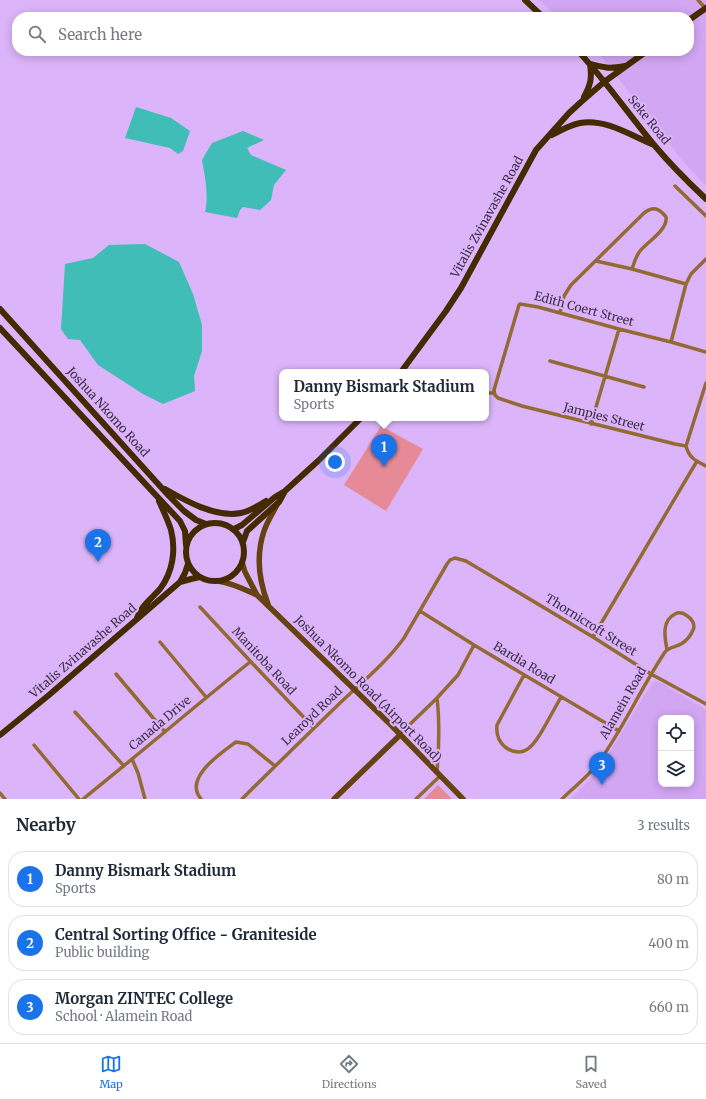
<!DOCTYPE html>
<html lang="en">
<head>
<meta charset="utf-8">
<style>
  :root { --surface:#fff; --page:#f6f6f7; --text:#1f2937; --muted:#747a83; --line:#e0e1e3; --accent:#1a73e8 }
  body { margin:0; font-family:Merriweather,serif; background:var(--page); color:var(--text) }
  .controls { position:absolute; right:12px; bottom:12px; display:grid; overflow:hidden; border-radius:8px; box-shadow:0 2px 10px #0003 }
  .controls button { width:36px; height:36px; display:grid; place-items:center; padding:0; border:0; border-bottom:1px solid var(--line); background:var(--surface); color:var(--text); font:20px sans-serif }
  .you { position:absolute; left:335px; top:462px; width:14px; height:14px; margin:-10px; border:3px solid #fff; border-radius:50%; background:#1a73e8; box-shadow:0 0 0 6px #1a73e833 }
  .badge { display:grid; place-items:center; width:26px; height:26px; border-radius:50%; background:var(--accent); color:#fff; font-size:13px; font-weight:700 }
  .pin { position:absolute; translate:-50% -33px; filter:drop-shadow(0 1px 2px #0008) }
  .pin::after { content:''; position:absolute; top:21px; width:14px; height:12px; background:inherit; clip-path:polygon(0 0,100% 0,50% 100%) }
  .popup { position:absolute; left:279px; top:369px; width:210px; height:52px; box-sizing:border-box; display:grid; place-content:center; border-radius:8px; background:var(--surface); filter:drop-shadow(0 1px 3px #0005); font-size:13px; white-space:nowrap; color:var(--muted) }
  .popup b { font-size:15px; color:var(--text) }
  .popup::after { content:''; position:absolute; left:50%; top:100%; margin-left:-8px; border:8px solid transparent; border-top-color:var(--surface) }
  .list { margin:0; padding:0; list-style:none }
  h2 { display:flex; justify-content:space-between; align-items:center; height:52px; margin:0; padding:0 16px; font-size:17px }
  h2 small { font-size:13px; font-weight:400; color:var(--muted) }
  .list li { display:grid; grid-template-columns:26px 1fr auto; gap:12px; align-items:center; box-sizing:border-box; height:56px; margin:0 8px 8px; padding:0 8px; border:1px solid var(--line); border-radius:16px }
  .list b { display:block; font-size:15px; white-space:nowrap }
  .list p { margin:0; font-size:13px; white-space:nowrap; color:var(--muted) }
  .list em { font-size:13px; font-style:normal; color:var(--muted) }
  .icon { flex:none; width:22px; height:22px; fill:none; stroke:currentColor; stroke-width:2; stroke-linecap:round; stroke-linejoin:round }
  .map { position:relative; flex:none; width:706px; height:799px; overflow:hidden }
  .search { position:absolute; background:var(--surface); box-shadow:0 2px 10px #0003; left:12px; right:12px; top:12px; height:44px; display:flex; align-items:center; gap:10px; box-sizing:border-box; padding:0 14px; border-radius:16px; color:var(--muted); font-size:15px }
  .sheet { height:244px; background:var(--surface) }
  nav { display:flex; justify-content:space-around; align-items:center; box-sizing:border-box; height:56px; border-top:1px solid var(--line); background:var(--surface); font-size:11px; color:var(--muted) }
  nav a { display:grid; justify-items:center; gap:2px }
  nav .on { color:var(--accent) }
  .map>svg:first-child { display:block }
  .built { fill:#d2a6f2; fill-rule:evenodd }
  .green { fill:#e68a98 }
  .water { fill:#3fbdb6 }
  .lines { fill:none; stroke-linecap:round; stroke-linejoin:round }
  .street { stroke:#936934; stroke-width:3.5 }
  .secondary { stroke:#664210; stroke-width:5.5 }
  .primary { stroke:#452900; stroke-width:6 }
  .labels { text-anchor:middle; stroke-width:4; stroke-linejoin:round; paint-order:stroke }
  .street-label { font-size:12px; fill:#3f2f4b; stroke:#dbb4f9 }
</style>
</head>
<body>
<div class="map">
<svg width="706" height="799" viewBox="0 0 706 799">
  <rect width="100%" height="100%" fill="#dbb4f9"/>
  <!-- built -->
  <path class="built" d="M539 0H706V186L681 159 597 51H689V17H558Z
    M658 681 706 710V799H571L598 771 653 682ZM661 718H691V784H661Z"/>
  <!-- green -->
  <path class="green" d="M381 426 423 449 386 511 344 485Z
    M438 785 452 799H424Z"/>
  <!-- water -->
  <path class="water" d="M136 107 171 118 190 131 183 151 178 154 170 148 125 138Z
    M243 131 264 140 247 148 251 155 286 170 274 185 271 200 260 210 243 207 240 210 237 218 205 212C209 195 205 177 202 160L212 143Z
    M145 244 179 262 193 294 202 325V351L194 376 195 391 163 404 143 394 98 365 80 340 68 339 61 329 65 264 93 258 109 245Z"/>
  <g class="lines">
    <!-- street -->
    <path class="street" d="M698 0 705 8
      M675 186 706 216
      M596 261 632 269 686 284
      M560 313 564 296 571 285 644 213C653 206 659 208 666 217 668 230 647 242 640 251 636 256 634 263 632 269
      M671 342 686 284 691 274 706 259
      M706 352 671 342 619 329 538 307 520 304 519 305 494 390 495 395 498 398 522 406 675 444 686 446C689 458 696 461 706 466
      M550 361 644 387
      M486 393H494
      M591 424 619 329
      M686 446 706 383
      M200 607 252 663 314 728
      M420 611 474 645 619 731
      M593 637 697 461
      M160 642 206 697
      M116 674 165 732
      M524 675 497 725C496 734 498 741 505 747 526 762 537 740 546 724 551 715 556 706 561 697
      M75 712 124 766
      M400 734 437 698 458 675 474 645
      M34 745 79 799
      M132 759 138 773 145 799
      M437 772C439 747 440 723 437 698
      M0 793 5 799
      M83 799C139 754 194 707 250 662
      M201 799C183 778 221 753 236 742L248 744 275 766
      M242 799C274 767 307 735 340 703 362 682 386 663 404 638L447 564 450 560 455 558 466 561 593 637 651 674 706 704
      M416 799 440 776
      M562 799C574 787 589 776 599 762 624 727 641 688 665 652 669 647 676 647 681 644 686 641 691 635 693 630 696 624 691 618 686 615 683 613 679 612 675 614 661 621 665 638 667 650"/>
    <!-- secondary -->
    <path class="secondary" d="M242 562 245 572 257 595
      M218 581C232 583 244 589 257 595L391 725 463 799
      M268 604C259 581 256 555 264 531 267 522 272 514 277 505
      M334 799 400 735"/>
    <!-- primary -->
    <path class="primary" d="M525 0 543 17
      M689 20 706 8
      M578 51C606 81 629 115 655 146 671 165 688 182 706 199
      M590 64C606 68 609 69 625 66
      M584 97C591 84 592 78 590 64
      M552 135C561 130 570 125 580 123 605 118 632 136 654 145
      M0 309 169 496 184 511 196 520 206 524
      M0 328 180 521 185 531 186 545
      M401 372 446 311 461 288 536 150 569 113 581 102 604 82 647 51
      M165 489C186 501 216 518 241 513 250 511 258 506 266 501
      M186 552a29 29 0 1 1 58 0a29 29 0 1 1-58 0Z
      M234 529 242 525 275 497 285 491 318 461 361 418
      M243 542 247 531 279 502 284 493
      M180 582 185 573 188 564
      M137 618C141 606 152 598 160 589 173 572 176 550 171 530 168 520 163 510 159 501
      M0 735 49 695 180 582 191 579 200 577"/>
  </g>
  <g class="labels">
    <!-- street labels -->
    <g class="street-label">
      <text transform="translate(649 120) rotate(51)" y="4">Seke Road</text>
      <text transform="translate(487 217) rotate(-61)" y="4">Vitalis Zvinavashe Road</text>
      <text transform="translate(584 309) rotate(15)" y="4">Edith Coert Street</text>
      <text transform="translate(108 412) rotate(48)" y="4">Joshua Nkomo Road</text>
      <text transform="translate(604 417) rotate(14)" y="4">Jampies Street</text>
      <text transform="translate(591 625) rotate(32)" y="4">Thornicroft Street</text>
      <text transform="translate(83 651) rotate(-41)" y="4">Vitalis Zvinavashe Road</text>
      <text transform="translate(264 661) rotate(47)" y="4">Manitoba Road</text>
      <text transform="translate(524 663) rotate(31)" y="4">Bardia Road</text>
      <text transform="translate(368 689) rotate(45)" y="4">Joshua Nkomo Road (Airport Road)</text>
      <text transform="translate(623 703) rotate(-60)" y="4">Alamein Road</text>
      <text transform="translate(312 716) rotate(-44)" y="4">Learoyd Road</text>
      <text transform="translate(160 723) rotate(-40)" y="4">Canada Drive</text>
    </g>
  </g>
</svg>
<div class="controls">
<button><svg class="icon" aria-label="locate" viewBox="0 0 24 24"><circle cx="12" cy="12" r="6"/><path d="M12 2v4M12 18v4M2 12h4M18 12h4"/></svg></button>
<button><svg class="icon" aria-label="layers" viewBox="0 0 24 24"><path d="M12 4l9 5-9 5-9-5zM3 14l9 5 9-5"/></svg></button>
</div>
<div class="you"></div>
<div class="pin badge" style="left:384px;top:467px">1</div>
<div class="popup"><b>Danny Bismark Stadium</b>Sports</div>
<div class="pin badge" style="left:98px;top:562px">2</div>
<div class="pin badge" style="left:602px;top:785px">3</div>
<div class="search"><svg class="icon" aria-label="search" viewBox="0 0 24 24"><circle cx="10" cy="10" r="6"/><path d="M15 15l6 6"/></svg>Search here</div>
</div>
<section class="sheet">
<h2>Nearby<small>3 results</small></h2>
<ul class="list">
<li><span class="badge">1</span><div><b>Danny Bismark Stadium</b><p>Sports</p></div><em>80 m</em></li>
<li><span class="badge">2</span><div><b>Central Sorting Office - Graniteside</b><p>Public building</p></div><em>400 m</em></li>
<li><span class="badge">3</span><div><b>Morgan ZINTEC College</b><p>School · Alamein Road</p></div><em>660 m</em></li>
</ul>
</section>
<nav>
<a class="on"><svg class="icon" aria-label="map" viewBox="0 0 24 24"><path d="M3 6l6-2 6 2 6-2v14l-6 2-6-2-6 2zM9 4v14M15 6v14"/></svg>Map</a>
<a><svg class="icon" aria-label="directions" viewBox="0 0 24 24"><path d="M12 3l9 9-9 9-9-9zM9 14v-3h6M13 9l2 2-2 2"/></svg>Directions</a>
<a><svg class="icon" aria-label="saved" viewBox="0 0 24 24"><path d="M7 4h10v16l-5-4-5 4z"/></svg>Saved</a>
</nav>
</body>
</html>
